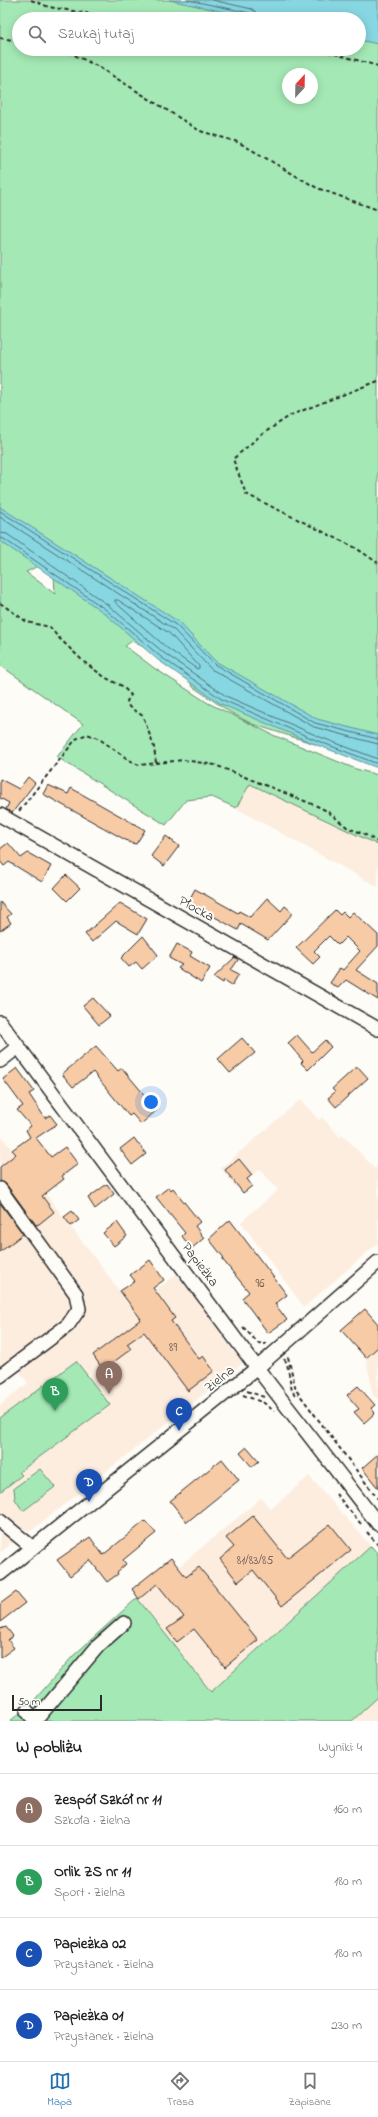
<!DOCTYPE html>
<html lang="pl">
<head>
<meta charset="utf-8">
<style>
  :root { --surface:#fff; --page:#f2f2f2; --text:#222; --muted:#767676; --line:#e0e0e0; --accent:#1f6fb2 }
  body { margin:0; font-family:"Indie Flower",sans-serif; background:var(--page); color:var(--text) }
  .compass { position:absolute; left:282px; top:68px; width:36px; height:36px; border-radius:50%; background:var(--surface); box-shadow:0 2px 10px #0003; rotate:22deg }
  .scale { position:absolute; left:12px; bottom:10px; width:90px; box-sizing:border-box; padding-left:4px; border:2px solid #2b2b2b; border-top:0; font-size:11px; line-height:14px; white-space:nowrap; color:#2b2b2b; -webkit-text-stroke:3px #fdfcf7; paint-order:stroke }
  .you { position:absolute; left:151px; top:1102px; width:14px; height:14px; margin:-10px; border:3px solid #fff; border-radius:50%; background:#1a73e8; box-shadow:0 0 0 6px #1a73e833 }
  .badge { display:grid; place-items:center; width:26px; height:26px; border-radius:50%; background:var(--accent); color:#fff; font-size:13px; font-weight:700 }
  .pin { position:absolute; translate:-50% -33px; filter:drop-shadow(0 1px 2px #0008) }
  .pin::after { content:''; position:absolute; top:21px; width:14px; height:12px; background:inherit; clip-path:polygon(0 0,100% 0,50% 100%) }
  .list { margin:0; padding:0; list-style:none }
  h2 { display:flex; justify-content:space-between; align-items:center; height:52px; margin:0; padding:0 16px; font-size:17px }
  h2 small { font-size:13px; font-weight:400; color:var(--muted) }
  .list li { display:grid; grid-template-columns:26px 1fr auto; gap:12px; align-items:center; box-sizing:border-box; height:72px; padding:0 16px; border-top:1px solid var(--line) }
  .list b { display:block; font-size:15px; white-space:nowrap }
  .list p { margin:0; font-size:13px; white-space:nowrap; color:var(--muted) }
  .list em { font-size:13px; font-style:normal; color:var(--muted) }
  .icon { flex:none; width:22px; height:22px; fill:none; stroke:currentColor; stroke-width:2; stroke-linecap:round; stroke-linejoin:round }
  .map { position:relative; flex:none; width:378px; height:1721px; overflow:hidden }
  .search { position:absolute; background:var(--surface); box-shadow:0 2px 10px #0003; left:12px; right:12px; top:12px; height:44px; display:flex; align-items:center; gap:10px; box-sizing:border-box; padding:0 14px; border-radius:22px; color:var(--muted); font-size:15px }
  .sheet { height:340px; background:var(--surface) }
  nav { display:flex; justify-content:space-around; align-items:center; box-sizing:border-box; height:56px; border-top:1px solid var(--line); background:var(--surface); font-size:11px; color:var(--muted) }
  nav a { display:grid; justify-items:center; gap:2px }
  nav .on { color:var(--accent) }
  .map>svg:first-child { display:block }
  .built { fill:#fceddf }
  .green { fill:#a4e9b5; stroke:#688a70; fill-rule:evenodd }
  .water { fill:#87d7e3; stroke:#629299 }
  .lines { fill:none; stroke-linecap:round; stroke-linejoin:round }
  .shore { stroke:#507075; stroke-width:1 }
  .building { fill:#f8cba7; stroke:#2b2b2b }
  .minor-casing { stroke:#2b2b2b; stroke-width:16 }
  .path { stroke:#2b2b2b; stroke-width:2; stroke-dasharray:4 3; stroke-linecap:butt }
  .minor { stroke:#fdfcf7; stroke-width:13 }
  .labels { text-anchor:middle; stroke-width:4; stroke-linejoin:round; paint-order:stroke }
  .number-label { font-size:12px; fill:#5e534a }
  .street-label { font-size:14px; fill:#2b2b2b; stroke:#fdfcf7 }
</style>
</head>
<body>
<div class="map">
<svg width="378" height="1721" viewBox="0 0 378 1721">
  <rect width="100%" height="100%" fill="#fdfcf7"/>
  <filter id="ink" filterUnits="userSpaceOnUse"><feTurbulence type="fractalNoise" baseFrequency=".025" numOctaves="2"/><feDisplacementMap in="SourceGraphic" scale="8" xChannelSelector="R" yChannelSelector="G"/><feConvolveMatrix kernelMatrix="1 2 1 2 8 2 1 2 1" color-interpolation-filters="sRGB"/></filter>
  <g filter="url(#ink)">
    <!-- built -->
    <path class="built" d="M250 784 378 845V887L236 808Z
      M300 1100 319 1120 322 1117 340 1137 343 1135 375 1169 378 1167V1243L304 1307 241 1222 278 1190 260 1169 236 1188 221 1168Z
      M0 1134 132 1307 177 1274 243 1363 31 1531 22 1529 0 1512V1405L28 1383 11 1360 0 1369Z
      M378 1347V1399L373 1396 366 1358Z
      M309 1476 371 1546 211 1692 139 1600 261 1498 271 1509Z
      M0 1531 13 1542 0 1553Z
      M378 1697V1721H352Z"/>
    <!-- green -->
    <path class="green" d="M0 0H378V764L252 724 230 712 193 687 182 668 132 641 125 646 154 668 208 703 273 735 356 769 378 775V845L250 784 236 808 212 797 186 800 166 825 57 757 83 724 0 665ZM19 19H359V49H19ZM288 74H312V98H288ZM42 564 54 574 55 594 26 572Z
      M76 1361 110 1405 19 1472 22 1475 0 1492V1418Z
      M40 1469 55 1487 23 1511 15 1499 14 1488Z
      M371 1546 378 1554V1697L352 1721H10L30 1705 73 1656 137 1598 211 1692Z"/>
    <!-- water -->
    <path class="water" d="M169 0H378V44L359 40V19H258Z
      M0 507 179 622 215 661 317 719 378 735V768L317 745 221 704 158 660 103 612 0 541Z"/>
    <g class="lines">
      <!-- shore -->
      <path class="shore" d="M188 0 250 13 254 19
        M212 0 252 9 257 13 259 19
        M0 511 176 625 214 664 315 723 378 739
        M0 517 173 629 211 669 314 727 378 744
        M0 533 7 534 108 605 164 653 226 696 320 737 378 759
        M0 538 4 539 105 609 161 657 223 700 318 741 378 764
        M115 600H118L169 633 199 666V668L197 669 167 648 116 603Z"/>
    </g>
    <!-- building -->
    <path class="building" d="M28 777 35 783 12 813 6 809 9 803 0 798V779L19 789Z
      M48 785 68 794 71 788 145 830 136 844 131 843 43 794Z
      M166 836 179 846 164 866 151 856Z
      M8 843 21 858 28 853 51 866 42 882 9 862 4 866 0 861V849Z
      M66 875 80 888 67 901 54 888Z
      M195 889 238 913 239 911 250 917 267 898 281 911 285 906 293 913 268 940 241 924 238 930 188 902Z
      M0 902 11 914 7 917 11 923 0 931Z
      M120 903 147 919 138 934 116 921 92 942 85 934Z
      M335 910 340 915 343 912 348 917 353 912 378 935V946L356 970 378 984V1000L346 980 338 988 330 983 340 968 343 970 360 951 346 937 338 945 329 936 314 951 320 957 313 964 296 948Z
      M143 936 158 955 142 969 136 962 129 967 121 958Z
      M177 944 192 952 190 956 210 968 201 983 178 968 182 965 169 958Z
      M235 957 238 960 231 970 239 974 232 985 224 980 223 983 214 977Z
      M93 998 110 1016 99 1025 83 1006Z
      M297 1035 312 1052 325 1040 331 1047 308 1070 301 1063 303 1061 288 1043Z
      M242 1038 255 1053 230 1073 218 1059Z
      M96 1046 118 1071 122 1068 157 1110 141 1124 132 1114 129 1116 93 1072 73 1087 62 1074Z
      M17 1068 34 1091 29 1094 45 1118 50 1115 57 1124 36 1138 51 1157 65 1147 78 1164 62 1176 64 1179 42 1196 54 1212 39 1224 36 1225 6 1184 0 1181V1167L16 1154 12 1150 30 1137 26 1130 31 1126 17 1110 23 1106 3 1079Z
      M355 1068H359L368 1078 336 1107 328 1098 335 1092 332 1089Z
      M134 1138 146 1154 132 1165 120 1149Z
      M239 1159 252 1175 247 1179 252 1186 243 1193 225 1170Z
      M107 1184 114 1194 95 1209 88 1198Z
      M169 1187 171 1190 173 1188 200 1222 195 1226 204 1238 191 1249 182 1236 185 1233 156 1197Z
      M0 1203 23 1234 0 1252Z
      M72 1211 79 1220 71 1226 64 1217Z
      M230 1220 287 1295 275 1304 287 1320 268 1333 242 1298 249 1292 222 1259 224 1258 209 1239Z
      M117 1222 127 1236 114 1246 103 1233Z
      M150 1260 164 1280 153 1288 175 1318 171 1321 199 1359 203 1356 214 1371 188 1391 144 1332 127 1344 131 1349 103 1370 93 1355 141 1319 120 1291 135 1281 130 1275Z
      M365 1309 378 1324V1347L366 1358 341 1330Z
      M358 1386 375 1405 371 1408 375 1413 364 1423 354 1412 359 1409 347 1395Z
      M247 1447 259 1461 252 1467 240 1453Z
      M378 1454V1488L362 1468Z
      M222 1459 239 1480 187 1522 170 1501Z
      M253 1516 287 1558 330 1524 351 1550 282 1606 253 1570 238 1582 220 1559 234 1547 226 1538Z
      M145 1521 156 1533 123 1560 126 1564 117 1572 118 1574 107 1582 90 1560 70 1576 57 1560 90 1537 103 1555Z
      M171 1558 186 1577 199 1567 258 1640 225 1667 194 1629 177 1642 167 1629 184 1617 157 1584 139 1599 132 1589Z
      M16 1592 25 1603 0 1622V1604Z
      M6 1627 13 1636 8 1640 14 1648 0 1658V1629Z"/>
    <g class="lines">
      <defs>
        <path id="minor" d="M0 815 378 1029
          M0 1022 257 1368 378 1524
          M0 1061 18 1047
          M0 1189 76 1294 79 1309 68 1325 0 1376
          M0 1521 33 1548
          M0 1574 257 1368 378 1262
          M27 1711 35 1721
          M35 1721 98 1646 124 1623"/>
      </defs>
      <!-- minor casing -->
      <use href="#minor" class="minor-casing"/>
      <!-- path -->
      <path class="path" d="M31 0 49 7 121 19
        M0 38 19 41
        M62 49 97 66 200 131 238 142 317 188 378 210
        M307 49 328 52 378 66
        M378 381 291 415 261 435 233 459 246 494 356 548 378 563
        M0 603 27 622 50 627 57 636 84 662 106 678 122 686 131 695 127 701 129 707 143 716 154 747 156 763
        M19 811 76 739 87 734 98 738 129 760 139 765 184 760 215 765 317 806 327 811 348 828 364 834 378 842
        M243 1327 258 1343 266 1344
        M288 1357 296 1390 378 1499
        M284 1359 287 1363 292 1391 296 1396
        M247 1391 264 1397
        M243 1395 264 1403 274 1411
        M336 1494 361 1524
        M367 1532 378 1545"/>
      <!-- minor -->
      <use href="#minor" class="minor"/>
    </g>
  </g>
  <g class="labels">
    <!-- number labels -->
    <g class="number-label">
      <text x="260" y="1287">96</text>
      <text x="173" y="1351">89</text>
      <text x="255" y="1564">81/83/85</text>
    </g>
    <!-- street labels -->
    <g class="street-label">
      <text transform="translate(197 908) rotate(29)" y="5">Płocka</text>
      <text transform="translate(201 1264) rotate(53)" y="5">Papieżka</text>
      <text transform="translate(219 1378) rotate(-39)" y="5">Zielna</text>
    </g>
  </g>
</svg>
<svg class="compass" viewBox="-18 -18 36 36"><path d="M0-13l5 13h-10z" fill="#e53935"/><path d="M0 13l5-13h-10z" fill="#767676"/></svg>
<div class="scale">50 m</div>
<div class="you"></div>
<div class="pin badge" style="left:109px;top:1394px;background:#8d6e63">A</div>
<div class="pin badge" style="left:55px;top:1411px;background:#2e9e5b">B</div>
<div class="pin badge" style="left:179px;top:1431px;background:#1a4fb4">C</div>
<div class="pin badge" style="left:89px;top:1502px;background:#1a4fb4">D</div>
<div class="search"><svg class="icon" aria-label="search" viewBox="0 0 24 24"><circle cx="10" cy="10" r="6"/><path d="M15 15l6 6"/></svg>Szukaj tutaj</div>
</div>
<section class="sheet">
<h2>W pobliżu<small>Wyniki: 4</small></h2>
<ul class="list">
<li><span class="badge" style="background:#8d6e63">A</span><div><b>Zespół Szkół nr 11</b><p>Szkoła · Zielna</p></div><em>160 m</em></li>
<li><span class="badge" style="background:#2e9e5b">B</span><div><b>Orlik ZS nr 11</b><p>Sport · Zielna</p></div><em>180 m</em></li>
<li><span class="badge" style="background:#1a4fb4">C</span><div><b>Papieżka 02</b><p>Przystanek · Zielna</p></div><em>180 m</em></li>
<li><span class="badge" style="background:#1a4fb4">D</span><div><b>Papieżka 01</b><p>Przystanek · Zielna</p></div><em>230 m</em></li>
</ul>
</section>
<nav>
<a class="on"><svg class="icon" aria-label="map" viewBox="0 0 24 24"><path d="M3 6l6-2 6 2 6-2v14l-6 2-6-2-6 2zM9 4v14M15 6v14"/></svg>Mapa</a>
<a><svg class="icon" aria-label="directions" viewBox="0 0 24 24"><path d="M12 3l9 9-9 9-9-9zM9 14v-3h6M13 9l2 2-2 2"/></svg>Trasa</a>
<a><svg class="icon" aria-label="saved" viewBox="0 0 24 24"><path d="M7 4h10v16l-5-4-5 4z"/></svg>Zapisane</a>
</nav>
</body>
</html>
